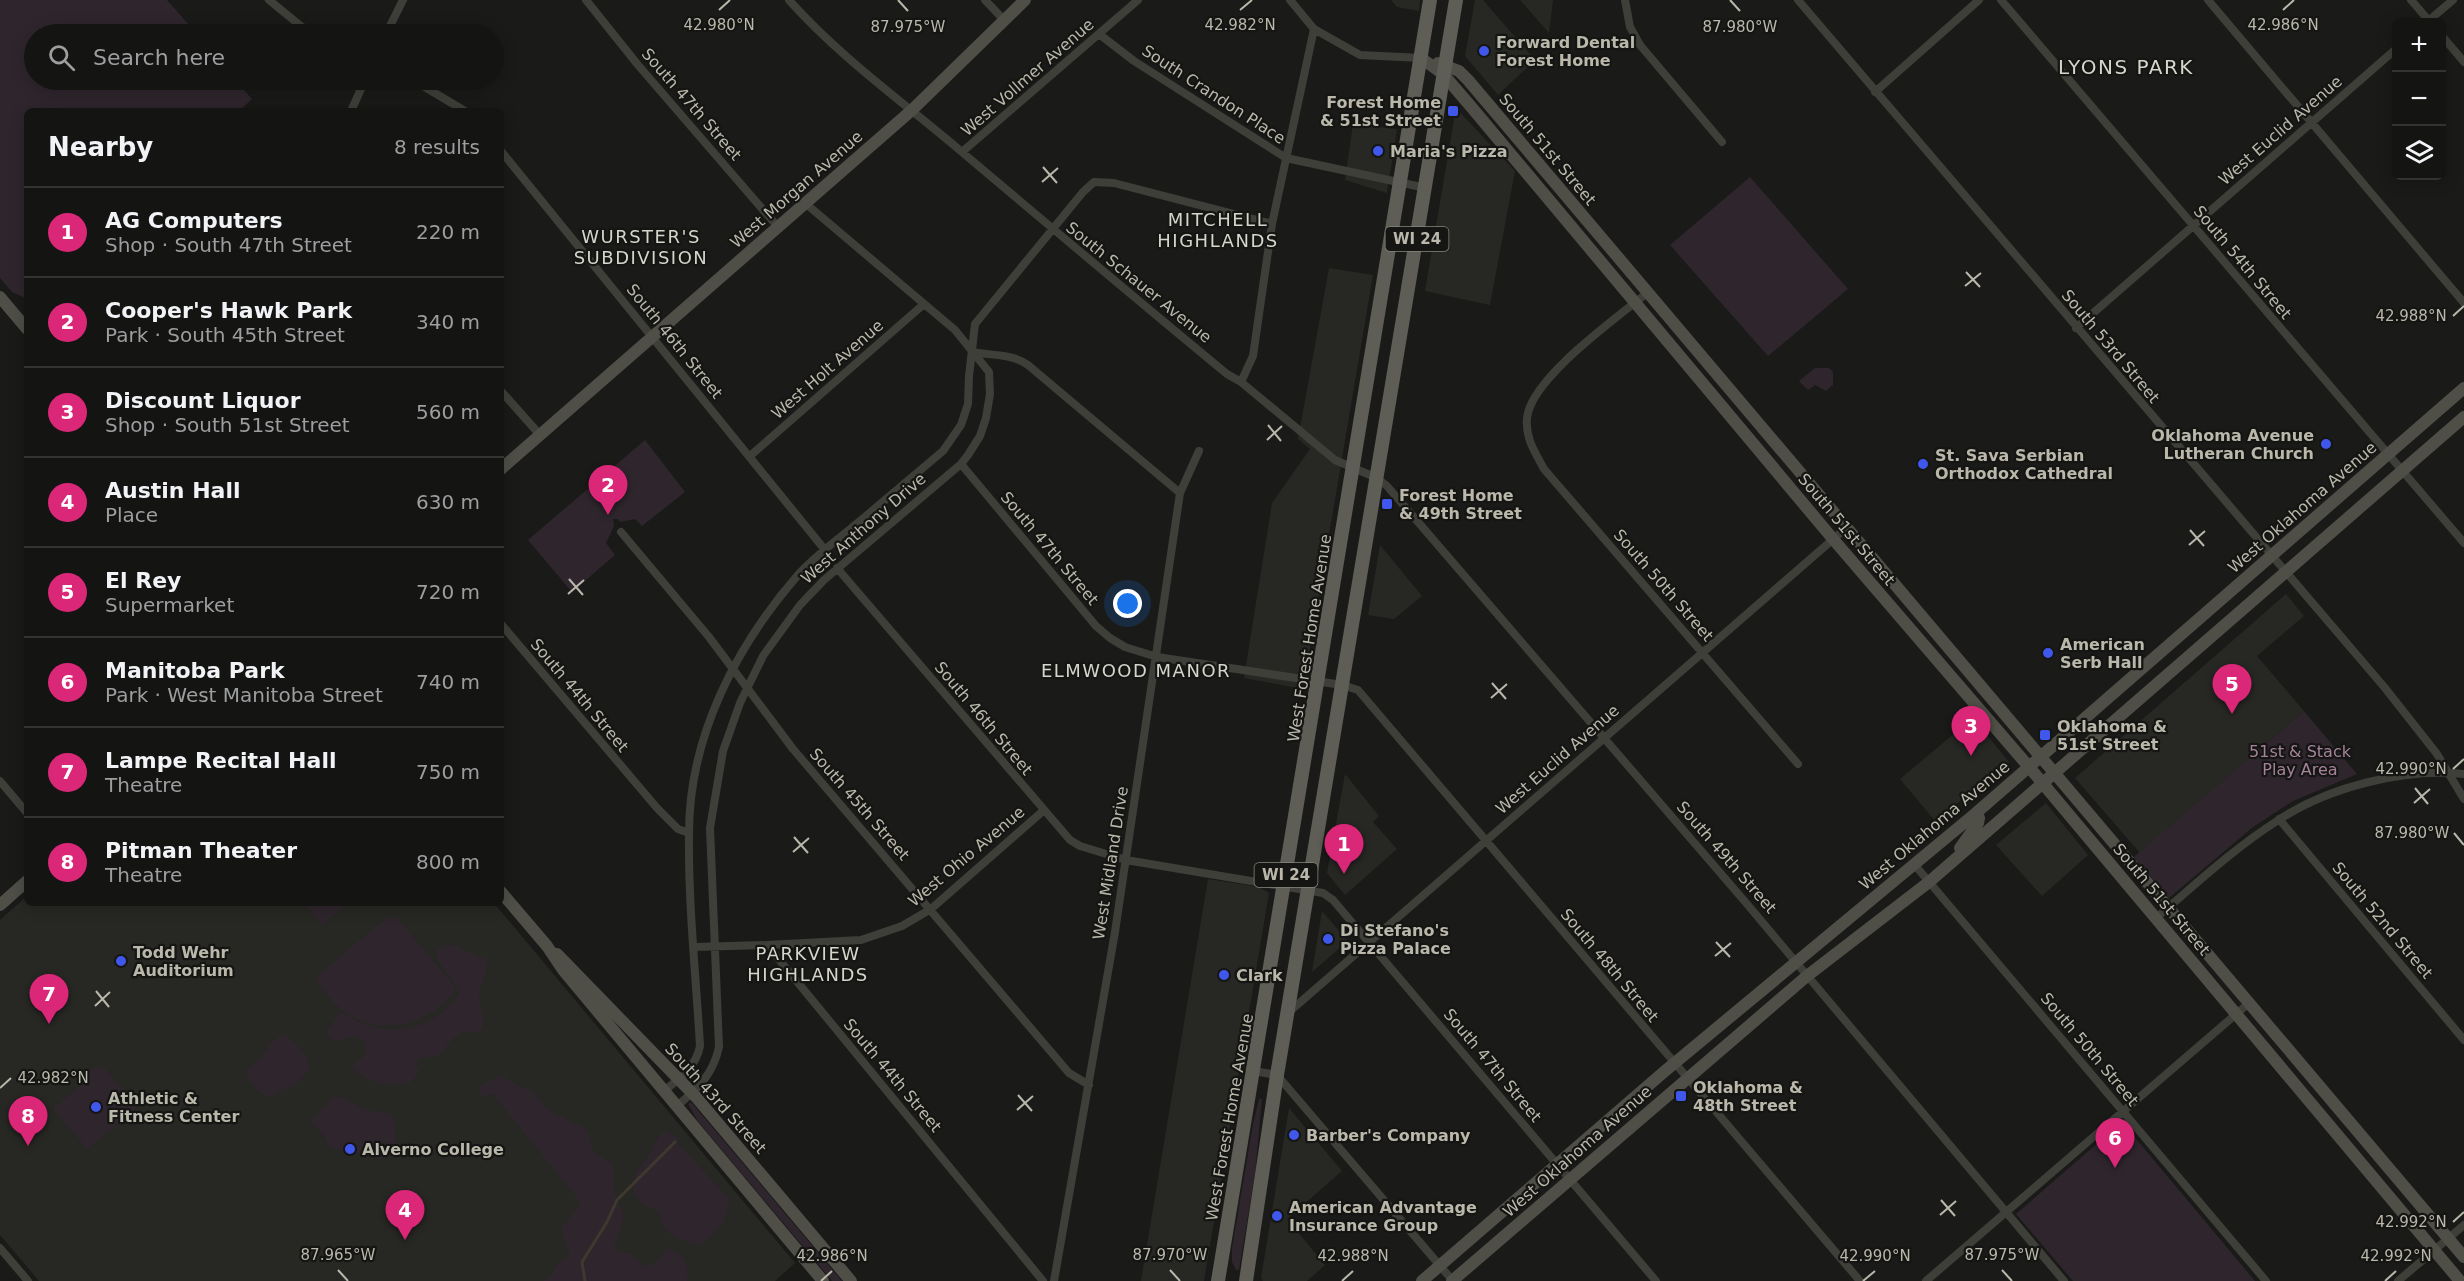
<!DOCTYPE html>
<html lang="en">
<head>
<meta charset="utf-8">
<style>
  :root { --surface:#141412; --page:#1d1d1b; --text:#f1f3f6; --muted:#9d9e9f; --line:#333332; --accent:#db2777 }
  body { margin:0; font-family:"DejaVu Sans",sans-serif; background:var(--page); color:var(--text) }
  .controls { position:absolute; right:18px; top:18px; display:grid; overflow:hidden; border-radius:9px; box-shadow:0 3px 15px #0003 }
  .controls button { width:54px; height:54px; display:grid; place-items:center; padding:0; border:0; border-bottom:2px solid var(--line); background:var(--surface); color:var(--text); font:30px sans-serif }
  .you { position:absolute; left:1128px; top:604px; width:21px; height:21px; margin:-15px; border:4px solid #fff; border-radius:50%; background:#1a73e8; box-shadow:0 0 0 9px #1a73e833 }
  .badge { display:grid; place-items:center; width:39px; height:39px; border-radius:50%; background:var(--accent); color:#fff; font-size:20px; font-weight:700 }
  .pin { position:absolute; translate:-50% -50px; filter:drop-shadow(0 2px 3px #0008) }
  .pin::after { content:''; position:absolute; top:32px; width:21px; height:18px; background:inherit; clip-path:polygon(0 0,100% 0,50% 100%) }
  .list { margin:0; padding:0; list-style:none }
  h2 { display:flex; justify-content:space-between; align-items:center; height:78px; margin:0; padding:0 24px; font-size:26px }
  h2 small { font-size:20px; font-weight:400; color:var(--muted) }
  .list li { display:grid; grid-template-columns:39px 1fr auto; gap:18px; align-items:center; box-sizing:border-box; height:90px; padding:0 24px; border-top:2px solid var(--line) }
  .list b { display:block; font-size:22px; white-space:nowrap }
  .list p { margin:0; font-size:20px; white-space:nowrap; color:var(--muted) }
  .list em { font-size:20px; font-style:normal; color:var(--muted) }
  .icon { flex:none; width:33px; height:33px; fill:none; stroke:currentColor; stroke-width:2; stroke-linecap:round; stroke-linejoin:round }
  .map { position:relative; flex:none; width:2464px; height:1281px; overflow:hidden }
  .search { position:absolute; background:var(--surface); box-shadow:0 3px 15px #0003; left:24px; top:24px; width:480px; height:66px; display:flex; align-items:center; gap:15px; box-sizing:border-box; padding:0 21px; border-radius:33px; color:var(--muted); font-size:22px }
  .panel { position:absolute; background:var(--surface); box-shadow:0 3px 15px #0003; left:24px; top:108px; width:480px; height:798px; border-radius:9px }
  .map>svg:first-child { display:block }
  .built { fill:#272724 }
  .green { fill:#2f262d }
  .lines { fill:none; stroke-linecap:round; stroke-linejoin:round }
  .stream { stroke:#3e392f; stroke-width:3 }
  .street { stroke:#3f3f3a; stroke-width:8 }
  .secondary { stroke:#4f4f48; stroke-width:12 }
  .primary { stroke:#5e5e56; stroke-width:14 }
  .ticks { fill:none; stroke:#bab8ab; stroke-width:2 }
  .poi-dot { fill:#4057eb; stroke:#151513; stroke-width:2 }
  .labels { text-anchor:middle; stroke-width:4.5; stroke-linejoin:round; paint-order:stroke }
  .shield { fill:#151513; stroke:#88877d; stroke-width:1.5 }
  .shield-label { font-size:15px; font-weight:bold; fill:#bab8ab }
  .poi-label { font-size:16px; font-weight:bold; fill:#bab8ab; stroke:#151513; text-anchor:start }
  .street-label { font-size:16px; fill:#bab8ab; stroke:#151513 }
  .park-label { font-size:16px; fill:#a4839b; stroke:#151513 }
  .neighbourhood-label { font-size:18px; letter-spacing:1.5px; fill:#d6d5cc; stroke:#151513 }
  .quarter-label { font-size:20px; letter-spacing:1.5px; fill:#d6d5cc; stroke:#151513 }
  .ticks-label { font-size:15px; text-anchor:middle; fill:#bab8ab; stroke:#151513; stroke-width:4.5; stroke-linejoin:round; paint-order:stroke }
</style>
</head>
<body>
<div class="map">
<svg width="2464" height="1281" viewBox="0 0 2464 1281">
  <rect width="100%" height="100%" fill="#1a1a18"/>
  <!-- built -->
  <path class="built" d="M1391 0H1420L1419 11 1397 7Z
    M1475 0H1483L1535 60 1498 95 1465 56Z
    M1520 0H1553L1549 33Z
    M1456 108 1515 171 1490 305 1425 291Z
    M1353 124 1397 129 1387 193 1345 180Z
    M1329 268 1373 275 1303 689 1244 678 1272 503 1310 449 1298 439Z
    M1380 545 1422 596 1394 619 1368 615Z
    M2286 594 2304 616 2257 656 2304 711 2140 853 2075 778Z
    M1973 718 2009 762 1935 821 1900 779Z
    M1345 774 1379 816 1373 822 1397 849 1345 895 1327 873Z
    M2046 803 2088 855 2042 896 1996 845Z
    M1208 879 1259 887 1269 893 1204 1281H1141Z
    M27 896V903H494L795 1263 775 1281H39L0 1235V920Z
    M1322 911 1348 941 1312 972Z
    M1289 1108 1342 1171 1287 1219 1325 1265 1307 1281H1263L1261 1278Z"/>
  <!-- green -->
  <path class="green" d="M0 0H167L197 34H34V80H235L252 99 239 111H27V296L25 298 12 292 0 278Z
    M1750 177 1848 289 1768 356 1670 245Z
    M1815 368H1829L1833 372V385L1826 391 1815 385 1808 390 1799 381Z
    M645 440 685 492 642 526 635 519 620 522 618 519H613L614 526 606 543 615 555 572 592 528 540Z
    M2304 711 2357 774 2293 801 2253 827 2169 898 2134 857Z
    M304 903H348L322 925Z
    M386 918 398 919 457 989C417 1041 345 1038 316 977Z
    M455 945 487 960C487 974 480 985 479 998 479 1010 488 1017 481 1030L472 1033 464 1031 456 1036 438 1056 418 1059 416 1065 419 1072 410 1083C390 1086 365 1085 352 1066 360 1058 370 1055 365 1042L352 1037 338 1042 328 1037 327 1030 341 1012C352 1018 363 1025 375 1028 408 1034 446 1021 460 990L438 961 436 951 441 947Z
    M286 1035C297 1043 308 1055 310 1069L296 1084 267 1097C258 1092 248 1081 245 1071 249 1068 253 1065 257 1061 269 1051 268 1038 286 1035Z
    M97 1066 99 1069 103 1066 137 1107 87 1149 53 1109 91 1077 88 1073Z
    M501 1075 519 1086 530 1089 548 1110 587 1130 594 1152 610 1162 614 1170V1191L624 1216 615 1245 617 1251C630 1253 636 1255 644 1266L652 1265 668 1249C684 1253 690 1265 687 1281H543L551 1275 559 1261 570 1256 561 1229 581 1203 492 1093 483 1098 478 1090 480 1086Z
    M334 1096C345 1097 355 1105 366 1109 373 1112 382 1112 390 1114L394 1119C393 1132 399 1141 395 1154L382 1159 329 1148C328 1136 317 1131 311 1121Z
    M1259 1099H1262L1255 1174 1239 1270H1236L1232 1262V1248L1253 1124Z
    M691 1102 842 1281H832L697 1120 688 1104Z
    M2122 1122 2255 1281H2073L2016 1214Z
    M665 1131 676 1136 680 1146 729 1198C731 1215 714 1237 700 1246 689 1242 670 1239 664 1227 661 1221 662 1215 656 1210 652 1208 647 1208 644 1205 621 1185 639 1170 650 1153 656 1145 656 1136 665 1131Z"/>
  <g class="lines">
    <!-- stream -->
    <path class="stream" d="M585 1281 582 1262 607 1222 617 1200 675 1142"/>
    <!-- street -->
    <path class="street" d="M269 0 302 27 318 34
      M586 0 638 65 778 227
      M789 0C839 56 899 99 956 147 1046 223 1136 299 1227 374L1241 382 1335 460 1377 478 1387 486 1747 904 2064 1281
      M985 0 1004 20
      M1290 0 1314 29 1360 55 1421 58
      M1625 0 1630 27 1640 45 1722 142
      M1798 0 2385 688 2437 754 2464 799
      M2001 0 2464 543
      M2208 0 2464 303
      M2411 0 2430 22
      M2427 22 2453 0
      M386 34 403 0
      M1099 34 1134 61 1286 158 1426 188
      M2442 36 2464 62
      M413 80 465 111
      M1875 92 1979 0
      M351 111 365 80
      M501 151 825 550
      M962 152 1138 0
      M1647 293C1617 318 1531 378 1527 418 1525 438 1535 452 1544 469L1798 764
      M2076 328 2396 49
      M972 352C992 356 1011 353 1028 365L1180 493
      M1241 382 1253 356 1272 224 1314 29
      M501 391 540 435
      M750 456 924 304
      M961 464 1096 626 1110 638 1125 647 1157 657 1342 685 1358 690 1860 1281
      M621 532 709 637 793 749 1069 1073 1089 1085
      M837 568 1070 840 1080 846 1126 860 1323 893 1333 900 1656 1281
      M501 624 657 808 678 829 689 833
      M0 781 27 813
      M2279 819 2464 1040
      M1914 864 2266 1281
      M2156 918C2195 885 2233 849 2277 821 2328 787 2403 768 2464 774
      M767 945 861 940 902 926 931 909 1043 811
      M694 947 767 945 1043 1281
      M1289 1012 1846 528
      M1253 1071 1277 1075 1453 1281
      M664 1091C680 1078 696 1067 700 1046 696 976 688 904 689 833 689 737 736 646 798 575 813 558 832 544 849 530 881 504 912 477 943 451L961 425 968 404 969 376 975 324 1083 192 1094 182 1114 183 1272 224
      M677 1106C698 1088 713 1075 719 1047L710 828 723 751 740 703 763 656 800 605 824 580 961 464 968 455 980 436 986 418 990 394 989 372 955 330 805 203
      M0 1248 28 1281
      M1054 1281 1115 932 1180 493 1199 451
      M1926 1281 2249 1003
      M2398 1281 2464 1225"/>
    <!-- secondary -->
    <path class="secondary" d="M1421 58 1443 74 1473 109 1833 539 2029 767 2460 1281
      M1438 63 1459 71 1468 80 2464 1257
      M0 297 27 329
      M501 469 912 110 1025 0
      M1960 848 1978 823 1979 818 1976 813
      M501 892 547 946 563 970 823 1281
      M0 905 27 881
      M557 954 696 1097 851 1281
      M1422 1281 1665 1071 1976 813 2464 388
      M1452 1281 1807 976 1929 882 2464 417"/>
    <!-- primary -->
    <path class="primary" d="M1218 1281 1430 0
      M1246 1281 1277 1075 1456 0"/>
  </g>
  <!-- ticks -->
  <path class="ticks" d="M898 0 908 11M1730 0 1740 11M719 10 730 0M1240 10 1252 0M2283 10 2294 0M1043 167 1057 183M1042 182 1058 168M1966 272 1980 287M1965 286 1981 273M2453 316 2464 306M1268 425 1281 441M1267 440 1282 426M2190 530 2204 546M2189 545 2205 531M569 579 583 595M568 594 584 580M1492 683 1506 699M1491 698 1507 684M2453 769 2464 759M2415 788 2428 804M2414 803 2430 789M2454 833 2464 845M794 837 808 853M793 852 809 838M1716 942 1730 957M1715 956 1731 943M96 991 109 1007M95 1006 110 992M0 1088 11 1078M1018 1095 1032 1111M1017 1110 1033 1096M1941 1200 1955 1216M1940 1215 1956 1201M2453 1222 2464 1212M338 1270 348 1281M1170 1270 1180 1281M2002 1270 2012 1281M821 1281 832 1271M1342 1281 1353 1271M1863 1281 1875 1271M2385 1281 2396 1271"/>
  <!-- markers -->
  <g class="poi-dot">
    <circle cx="1484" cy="51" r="6"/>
    <rect x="1447" y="105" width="12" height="12" rx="3"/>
    <circle cx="1378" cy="151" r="6"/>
    <circle cx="2326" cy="444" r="6"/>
    <circle cx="1923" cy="464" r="6"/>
    <rect x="1381" y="498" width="12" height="12" rx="3"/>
    <circle cx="2048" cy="653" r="6"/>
    <rect x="2039" y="729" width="12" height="12" rx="3"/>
    <circle cx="1328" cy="939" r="6"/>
    <circle cx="121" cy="961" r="6"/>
    <circle cx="1224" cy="975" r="6"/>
    <rect x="1675" y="1090" width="12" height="12" rx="3"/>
    <circle cx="96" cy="1107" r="6"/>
    <circle cx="1294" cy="1135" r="6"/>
    <circle cx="350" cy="1149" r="6"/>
    <circle cx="1277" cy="1216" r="6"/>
  </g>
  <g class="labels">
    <!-- shield labels -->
    <g class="shield">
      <rect x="1385.5" y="227" width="63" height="24" rx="4.5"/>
      <rect x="1254.5" y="863" width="63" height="24" rx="4.5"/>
    </g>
    <g class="shield-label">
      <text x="1417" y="244">WI 24</text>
      <text x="1286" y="880">WI 24</text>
    </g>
    <!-- poi labels -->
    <g class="poi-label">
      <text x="1496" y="48">Forward Dental<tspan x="1496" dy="18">Forest Home</tspan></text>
      <text x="1441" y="108" text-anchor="end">Forest Home<tspan x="1441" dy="18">&amp; 51st Street</tspan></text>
      <text x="1390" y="157">Maria's Pizza</text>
      <text x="2314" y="441" text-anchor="end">Oklahoma Avenue<tspan x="2314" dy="18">Lutheran Church</tspan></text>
      <text x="1935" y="461">St. Sava Serbian<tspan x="1935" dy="18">Orthodox Cathedral</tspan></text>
      <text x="1399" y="501">Forest Home<tspan x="1399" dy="18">&amp; 49th Street</tspan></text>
      <text x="2060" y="650">American<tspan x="2060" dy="18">Serb Hall</tspan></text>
      <text x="2057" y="732">Oklahoma &amp;<tspan x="2057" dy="18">51st Street</tspan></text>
      <text x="1340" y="936">Di Stefano's<tspan x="1340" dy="18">Pizza Palace</tspan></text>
      <text x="133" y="958">Todd Wehr<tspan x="133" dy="18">Auditorium</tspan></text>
      <text x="1236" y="981">Clark</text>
      <text x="1693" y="1093">Oklahoma &amp;<tspan x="1693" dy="18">48th Street</tspan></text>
      <text x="108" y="1104">Athletic &amp;<tspan x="108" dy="18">Fitness Center</tspan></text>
      <text x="1306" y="1141">Barber's Company</text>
      <text x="362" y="1155">Alverno College</text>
      <text x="1289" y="1213">American Advantage<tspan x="1289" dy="18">Insurance Group</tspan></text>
    </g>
    <!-- street labels -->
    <g class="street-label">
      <text transform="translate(1027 77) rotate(-41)" y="6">West Vollmer Avenue</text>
      <text transform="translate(1214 94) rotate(33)" y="6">South Crandon Place</text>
      <text transform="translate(692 104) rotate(49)" y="6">South 47th Street</text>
      <text transform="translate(2280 130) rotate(-41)" y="6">West Euclid Avenue</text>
      <text transform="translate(1548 149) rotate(50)" y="6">South 51st Street</text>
      <text transform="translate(796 189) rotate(-41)" y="6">West Morgan Avenue</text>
      <text transform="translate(2243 262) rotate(50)" y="6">South 54th Street</text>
      <text transform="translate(1139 282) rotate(39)" y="6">South Schauer Avenue</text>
      <text transform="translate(675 341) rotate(51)" y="6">South 46th Street</text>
      <text transform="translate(2111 346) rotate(50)" y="6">South 53rd Street</text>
      <text transform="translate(827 369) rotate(-41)" y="6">West Holt Avenue</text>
      <text transform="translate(2302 507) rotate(-41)" y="6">West Oklahoma Avenue</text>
      <text transform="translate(863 528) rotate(-41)" y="6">West Anthony Drive</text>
      <text transform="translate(1847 529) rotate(50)" y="6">South 51st Street</text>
      <text transform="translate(1050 548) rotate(50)" y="6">South 47th Street</text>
      <text transform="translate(1664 585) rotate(49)" y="6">South 50th Street</text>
      <text transform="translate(1309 638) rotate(-81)" y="6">West Forest Home Avenue</text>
      <text transform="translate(580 695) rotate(50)" y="6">South 44th Street</text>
      <text transform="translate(984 718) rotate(50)" y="6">South 46th Street</text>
      <text transform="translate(1557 759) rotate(-41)" y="6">West Euclid Avenue</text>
      <text transform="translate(860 804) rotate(49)" y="6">South 45th Street</text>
      <text transform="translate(1934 825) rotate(-40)" y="6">West Oklahoma Avenue</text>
      <text transform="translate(966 856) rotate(-40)" y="6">West Ohio Avenue</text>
      <text transform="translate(1727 857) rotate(49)" y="6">South 49th Street</text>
      <text transform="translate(1110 863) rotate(-81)" y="6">West Midland Drive</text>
      <text transform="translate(2162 899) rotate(50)" y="6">South 51st Street</text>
      <text transform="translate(2383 920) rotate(50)" y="6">South 52nd Street</text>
      <text transform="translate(1610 965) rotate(50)" y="6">South 48th Street</text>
      <text transform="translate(2090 1049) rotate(50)" y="6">South 50th Street</text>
      <text transform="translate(1493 1065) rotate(50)" y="6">South 47th Street</text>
      <text transform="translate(893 1075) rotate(50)" y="6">South 44th Street</text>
      <text transform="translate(716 1098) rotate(48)" y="6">South 43rd Street</text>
      <text transform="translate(1229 1117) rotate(-80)" y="6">West Forest Home Avenue</text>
      <text transform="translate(1577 1151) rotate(-41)" y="6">West Oklahoma Avenue</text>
    </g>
    <!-- park labels -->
    <g class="park-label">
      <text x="2300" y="757">51st &amp; Stack<tspan x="2300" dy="18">Play Area</tspan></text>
    </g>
    <!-- neighbourhood labels -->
    <g class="neighbourhood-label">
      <text x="1218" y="226">MITCHELL<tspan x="1218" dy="21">HIGHLANDS</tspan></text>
      <text x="641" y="243">WURSTER'S<tspan x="641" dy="21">SUBDIVISION</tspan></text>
      <text x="1136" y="677">ELMWOOD MANOR</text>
      <text x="808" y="960">PARKVIEW<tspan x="808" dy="21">HIGHLANDS</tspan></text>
    </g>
    <!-- quarter labels -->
    <g class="quarter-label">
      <text x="2126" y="74">LYONS PARK</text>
    </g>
  </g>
  <g class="ticks-label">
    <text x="719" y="30">42.980°N</text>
    <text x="1240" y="30">42.982°N</text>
    <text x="2283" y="30">42.986°N</text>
    <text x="908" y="32">87.975°W</text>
    <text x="1740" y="32">87.980°W</text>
    <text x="2411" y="321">42.988°N</text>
    <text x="2411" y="774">42.990°N</text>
    <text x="2412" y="838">87.980°W</text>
    <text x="53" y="1083">42.982°N</text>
    <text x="2411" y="1227">42.992°N</text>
    <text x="338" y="1260">87.965°W</text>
    <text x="1170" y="1260">87.970°W</text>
    <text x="2002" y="1260">87.975°W</text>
    <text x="832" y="1261">42.986°N</text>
    <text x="1353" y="1261">42.988°N</text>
    <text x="1875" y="1261">42.990°N</text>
    <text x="2396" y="1261">42.992°N</text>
  </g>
</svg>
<div class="controls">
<button>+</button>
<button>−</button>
<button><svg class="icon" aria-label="layers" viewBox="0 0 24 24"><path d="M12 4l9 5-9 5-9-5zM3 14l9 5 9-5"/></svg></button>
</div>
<div class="you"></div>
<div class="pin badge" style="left:1344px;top:874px">1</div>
<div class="pin badge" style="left:608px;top:515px">2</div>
<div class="pin badge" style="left:1971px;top:756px">3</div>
<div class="pin badge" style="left:405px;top:1240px">4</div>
<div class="pin badge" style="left:2232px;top:714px">5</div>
<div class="pin badge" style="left:2115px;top:1168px">6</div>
<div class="pin badge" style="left:49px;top:1024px">7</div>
<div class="pin badge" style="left:28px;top:1146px">8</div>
<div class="search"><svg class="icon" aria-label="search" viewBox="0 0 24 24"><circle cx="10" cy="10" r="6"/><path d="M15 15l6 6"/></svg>Search here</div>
<section class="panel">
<h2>Nearby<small>8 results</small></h2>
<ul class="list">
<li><span class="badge">1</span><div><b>AG Computers</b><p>Shop · South 47th Street</p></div><em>220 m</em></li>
<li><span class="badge">2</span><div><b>Cooper's Hawk Park</b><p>Park · South 45th Street</p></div><em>340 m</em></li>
<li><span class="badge">3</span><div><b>Discount Liquor</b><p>Shop · South 51st Street</p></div><em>560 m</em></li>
<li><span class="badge">4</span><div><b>Austin Hall</b><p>Place</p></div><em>630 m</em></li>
<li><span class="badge">5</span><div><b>El Rey</b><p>Supermarket</p></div><em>720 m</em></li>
<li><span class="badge">6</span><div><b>Manitoba Park</b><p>Park · West Manitoba Street</p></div><em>740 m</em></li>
<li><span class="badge">7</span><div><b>Lampe Recital Hall</b><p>Theatre</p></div><em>750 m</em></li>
<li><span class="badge">8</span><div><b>Pitman Theater</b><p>Theatre</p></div><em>800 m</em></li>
</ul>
</section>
</div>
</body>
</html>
